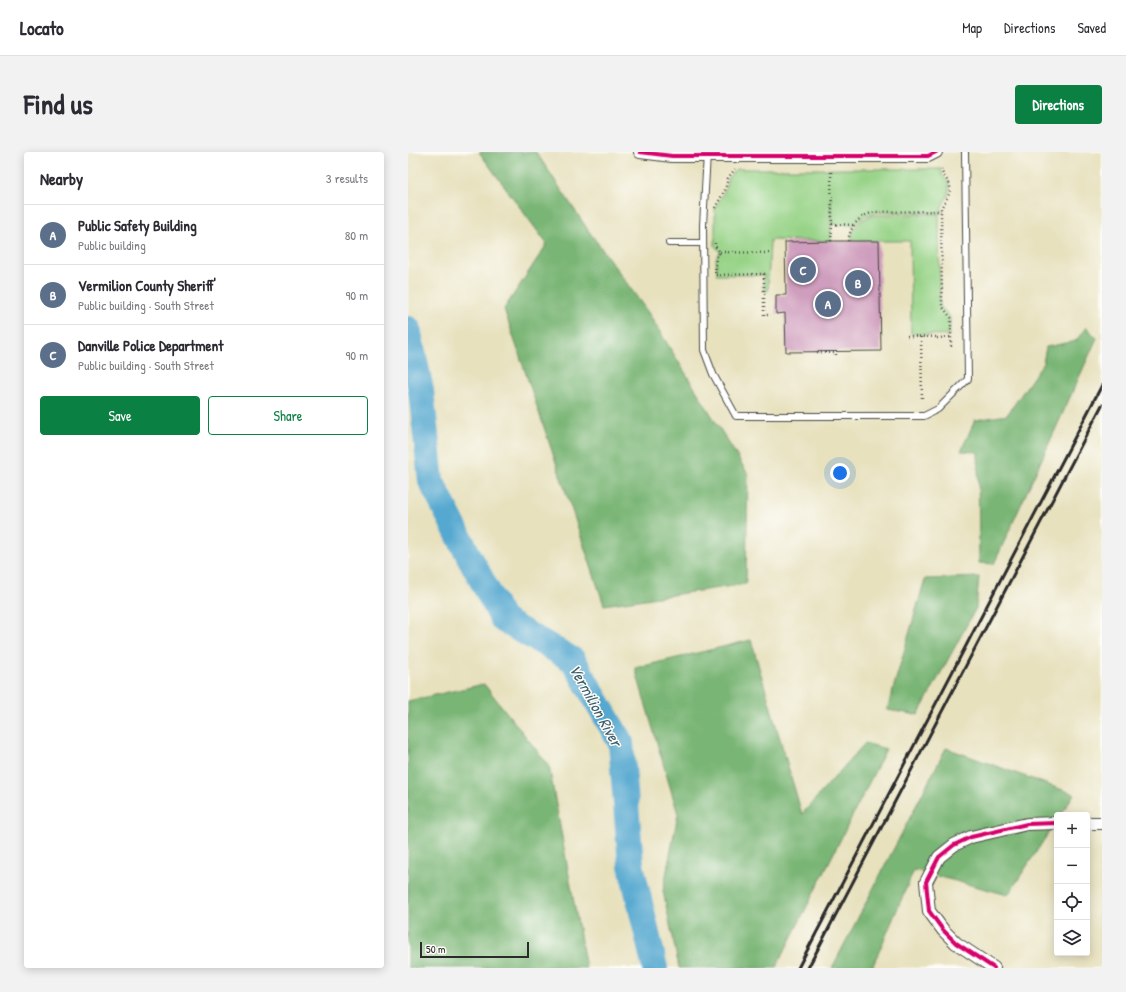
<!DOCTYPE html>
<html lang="en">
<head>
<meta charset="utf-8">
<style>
  :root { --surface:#fff; --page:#f2f2f3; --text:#2b2b33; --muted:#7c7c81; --line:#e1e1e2; --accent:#0b8043 }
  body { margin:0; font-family:"Patrick Hand",sans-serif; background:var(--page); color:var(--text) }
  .controls { position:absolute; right:12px; bottom:12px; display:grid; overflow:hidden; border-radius:4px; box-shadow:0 2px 10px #0003 }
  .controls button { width:36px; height:36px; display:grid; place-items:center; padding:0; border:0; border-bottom:1px solid var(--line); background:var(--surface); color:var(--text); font:20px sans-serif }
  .scale { position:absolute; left:12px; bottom:10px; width:109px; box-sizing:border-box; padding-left:4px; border:2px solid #2b2b2b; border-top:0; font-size:11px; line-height:14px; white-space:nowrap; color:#2b2b2b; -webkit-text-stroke:3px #fdfcf7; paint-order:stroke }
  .you { position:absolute; left:432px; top:321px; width:14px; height:14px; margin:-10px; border:3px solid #fff; border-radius:50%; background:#1a73e8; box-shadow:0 0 0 6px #1a73e833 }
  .badge { display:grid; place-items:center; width:26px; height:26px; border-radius:50%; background:var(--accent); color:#fff; font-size:13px; font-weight:700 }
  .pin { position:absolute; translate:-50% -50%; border:2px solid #fff; box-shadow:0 1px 4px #0006 }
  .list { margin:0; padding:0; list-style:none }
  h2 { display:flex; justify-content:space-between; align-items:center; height:52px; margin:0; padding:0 16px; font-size:17px }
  h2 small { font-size:13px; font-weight:400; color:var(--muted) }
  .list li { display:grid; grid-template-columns:26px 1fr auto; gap:12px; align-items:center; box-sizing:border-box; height:60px; padding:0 16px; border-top:1px solid var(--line) }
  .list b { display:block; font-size:15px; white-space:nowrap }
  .list p { margin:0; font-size:13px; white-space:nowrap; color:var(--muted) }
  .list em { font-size:13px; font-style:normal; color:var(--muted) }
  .actions { display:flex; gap:8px; padding:12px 16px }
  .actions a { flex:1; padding:9px 0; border:1px solid var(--accent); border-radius:4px; text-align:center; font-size:14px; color:var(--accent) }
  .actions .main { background:var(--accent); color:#fff }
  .icon { flex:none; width:22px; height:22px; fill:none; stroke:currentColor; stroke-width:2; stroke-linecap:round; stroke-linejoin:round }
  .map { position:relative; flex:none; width:694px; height:816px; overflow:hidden; border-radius:4px }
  header { display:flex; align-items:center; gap:24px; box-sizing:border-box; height:56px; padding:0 20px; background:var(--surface); border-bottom:1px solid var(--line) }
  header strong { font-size:19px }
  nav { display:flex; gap:22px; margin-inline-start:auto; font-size:14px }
  .intro { display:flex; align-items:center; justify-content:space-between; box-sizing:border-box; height:96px; padding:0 24px }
  h1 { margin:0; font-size:28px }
  .button { padding:10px 18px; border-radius:4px; background:var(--accent); color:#fff; font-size:14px; font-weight:700 }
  main { display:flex; gap:24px; padding:0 24px }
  aside { flex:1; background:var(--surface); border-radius:4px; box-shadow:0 2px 10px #0003 }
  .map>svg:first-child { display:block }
  .green { fill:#97d387; stroke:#617f59 }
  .forest { fill:#79b574; stroke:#527050 }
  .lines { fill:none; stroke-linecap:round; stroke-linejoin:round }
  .river { stroke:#54a8d0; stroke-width:26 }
  .building { fill:#cf9dbd }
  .service-casing { stroke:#474641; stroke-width:8 }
  .minor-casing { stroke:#474641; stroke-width:14 }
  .path { stroke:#474641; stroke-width:2.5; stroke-dasharray:1 3; stroke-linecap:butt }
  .service { stroke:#fff; stroke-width:6 }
  .minor { stroke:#fff; stroke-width:12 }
  .rail { stroke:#2b2b2b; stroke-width:3 }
  .cycleway-casing { stroke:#fdfcf7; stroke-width:6 }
  .cycleway { stroke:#d6006c; stroke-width:4 }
  .labels { text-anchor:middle; stroke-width:3; stroke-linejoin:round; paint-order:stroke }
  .water-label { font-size:16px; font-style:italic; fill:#3b5d6d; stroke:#fdfcf7 }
</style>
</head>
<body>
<header>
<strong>Locato</strong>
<nav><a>Map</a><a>Directions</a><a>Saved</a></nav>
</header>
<div class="intro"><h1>Find us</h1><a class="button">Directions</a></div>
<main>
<aside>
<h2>Nearby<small>3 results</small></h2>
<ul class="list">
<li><span class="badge" style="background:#5c6f8a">A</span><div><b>Public Safety Building</b><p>Public building</p></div><em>80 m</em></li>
<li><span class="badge" style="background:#5c6f8a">B</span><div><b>Vermilion County Sheriff'</b><p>Public building · South Street</p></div><em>90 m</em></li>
<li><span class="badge" style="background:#5c6f8a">C</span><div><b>Danville Police Department</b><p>Public building · South Street</p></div><em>90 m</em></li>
</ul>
<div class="actions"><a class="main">Save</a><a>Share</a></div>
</aside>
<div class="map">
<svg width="694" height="816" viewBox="0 0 694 816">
  <rect width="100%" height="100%" fill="#fdfcf7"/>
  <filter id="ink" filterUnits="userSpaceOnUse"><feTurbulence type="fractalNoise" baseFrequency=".025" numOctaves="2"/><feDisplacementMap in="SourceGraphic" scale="8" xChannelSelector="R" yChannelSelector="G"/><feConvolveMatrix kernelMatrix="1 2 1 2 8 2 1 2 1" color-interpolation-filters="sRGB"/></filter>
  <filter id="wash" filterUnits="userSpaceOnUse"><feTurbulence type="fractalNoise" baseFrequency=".012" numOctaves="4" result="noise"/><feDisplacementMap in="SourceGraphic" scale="16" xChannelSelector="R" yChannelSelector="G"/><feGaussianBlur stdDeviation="0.9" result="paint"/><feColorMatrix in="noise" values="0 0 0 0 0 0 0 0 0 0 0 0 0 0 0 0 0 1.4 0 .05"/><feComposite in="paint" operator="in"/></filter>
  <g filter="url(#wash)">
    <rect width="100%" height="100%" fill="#e7e1be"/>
    <!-- green -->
    <path class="green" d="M328 17H533L535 25 540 29C545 47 533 47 533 61L468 60 456 64 446 73 424 72 423 45V89L362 88 360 139H356V123H309L308 106 312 100 307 94V56L317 38 320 26Z
      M531 62 532 154 542 165 541 183 503 182 502 89H444V80L449 73 454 68 464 63Z"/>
    <!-- forest -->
    <path class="forest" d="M71 0H128L180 78 239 159 340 322 338 432 196 453 96 157 139 92Z
      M678 175 689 186 586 412 571 411 570 300 553 299 567 268 599 263 635 211 638 195 668 189Z
      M571 425 568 456 510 563 479 558 517 427Z
      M343 488 394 662 457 591 478 597 368 816H271L255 739 270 662 227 516Z
      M76 532 141 614 178 816H0V549Z
      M538 596 666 642 653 663H649V668L600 743 506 718 464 816H424Z"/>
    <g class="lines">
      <!-- river -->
      <path class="river" d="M0 177 13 238 23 329 61 404 95 468 165 508 213 591 223 713 247 816"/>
    </g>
    <g id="blocks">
      <!-- building -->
      <path class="building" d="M423 89H471L473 199 378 200 377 161 368 162V143H378L377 90Z"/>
    </g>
  </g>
  <g filter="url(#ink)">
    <use href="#blocks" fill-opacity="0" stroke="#474641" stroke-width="1"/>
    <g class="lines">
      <defs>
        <path id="service" d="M299 2 295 73 296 198 305 222 328 264H516L530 257 560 227 557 0
          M261 91H295"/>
        <path id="minor" d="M232 0 264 4H520L528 0
          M679 671H694
          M586 816 548 791 535 778 521 759 518 730 531 705 546 693 563 685 619 672 649 671"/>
      </defs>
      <!-- service casing -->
      <use href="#service" class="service-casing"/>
      <!-- minor casing -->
      <use href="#minor" class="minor-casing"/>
      <!-- path -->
      <path class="path" d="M533 17C535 23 536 24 539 28 547 37 538 48 533 56L534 154 543 166V194L541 195
        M307 56 317 38 320 26 327 17
        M424 72 446 73
        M423 89 424 72 423 18
        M440 89C443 73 451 63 468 60L533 59
        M307 91V94L312 100 308 106 307 123 356 122V163H363
        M312 100 362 101
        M499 184 529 185
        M513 185 514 248
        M529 186 543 185
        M409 200 428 201V206"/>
      <!-- service -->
      <use href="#service" class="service"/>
      <!-- minor -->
      <use href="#minor" class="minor"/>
      <!-- rail -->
      <path class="rail" d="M390 816 694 233
        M400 816 694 253"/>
      <defs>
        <path id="cycleway" d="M232 0 264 4H520L528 0
          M586 816 548 791 535 778 521 759 518 730 531 705 546 693 563 685 619 672 649 671"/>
      </defs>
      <!-- cycleway casing -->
      <use href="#cycleway" class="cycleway-casing"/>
      <!-- cycleway -->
      <use href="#cycleway" class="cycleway"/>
    </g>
  </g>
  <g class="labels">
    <!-- water labels -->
    <g class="water-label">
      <text transform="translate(188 553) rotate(61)" y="6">Vermilion River</text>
    </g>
  </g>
</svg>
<div class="controls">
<button>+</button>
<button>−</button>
<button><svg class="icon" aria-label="locate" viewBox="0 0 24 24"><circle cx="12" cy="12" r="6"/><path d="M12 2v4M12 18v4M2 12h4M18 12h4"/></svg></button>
<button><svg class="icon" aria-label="layers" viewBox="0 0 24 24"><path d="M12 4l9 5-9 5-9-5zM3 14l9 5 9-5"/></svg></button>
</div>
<div class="scale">50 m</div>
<div class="you"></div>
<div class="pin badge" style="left:420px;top:152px;background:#5c6f8a">A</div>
<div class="pin badge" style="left:450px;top:131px;background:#5c6f8a">B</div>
<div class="pin badge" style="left:395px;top:118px;background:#5c6f8a">C</div>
</div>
</main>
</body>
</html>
